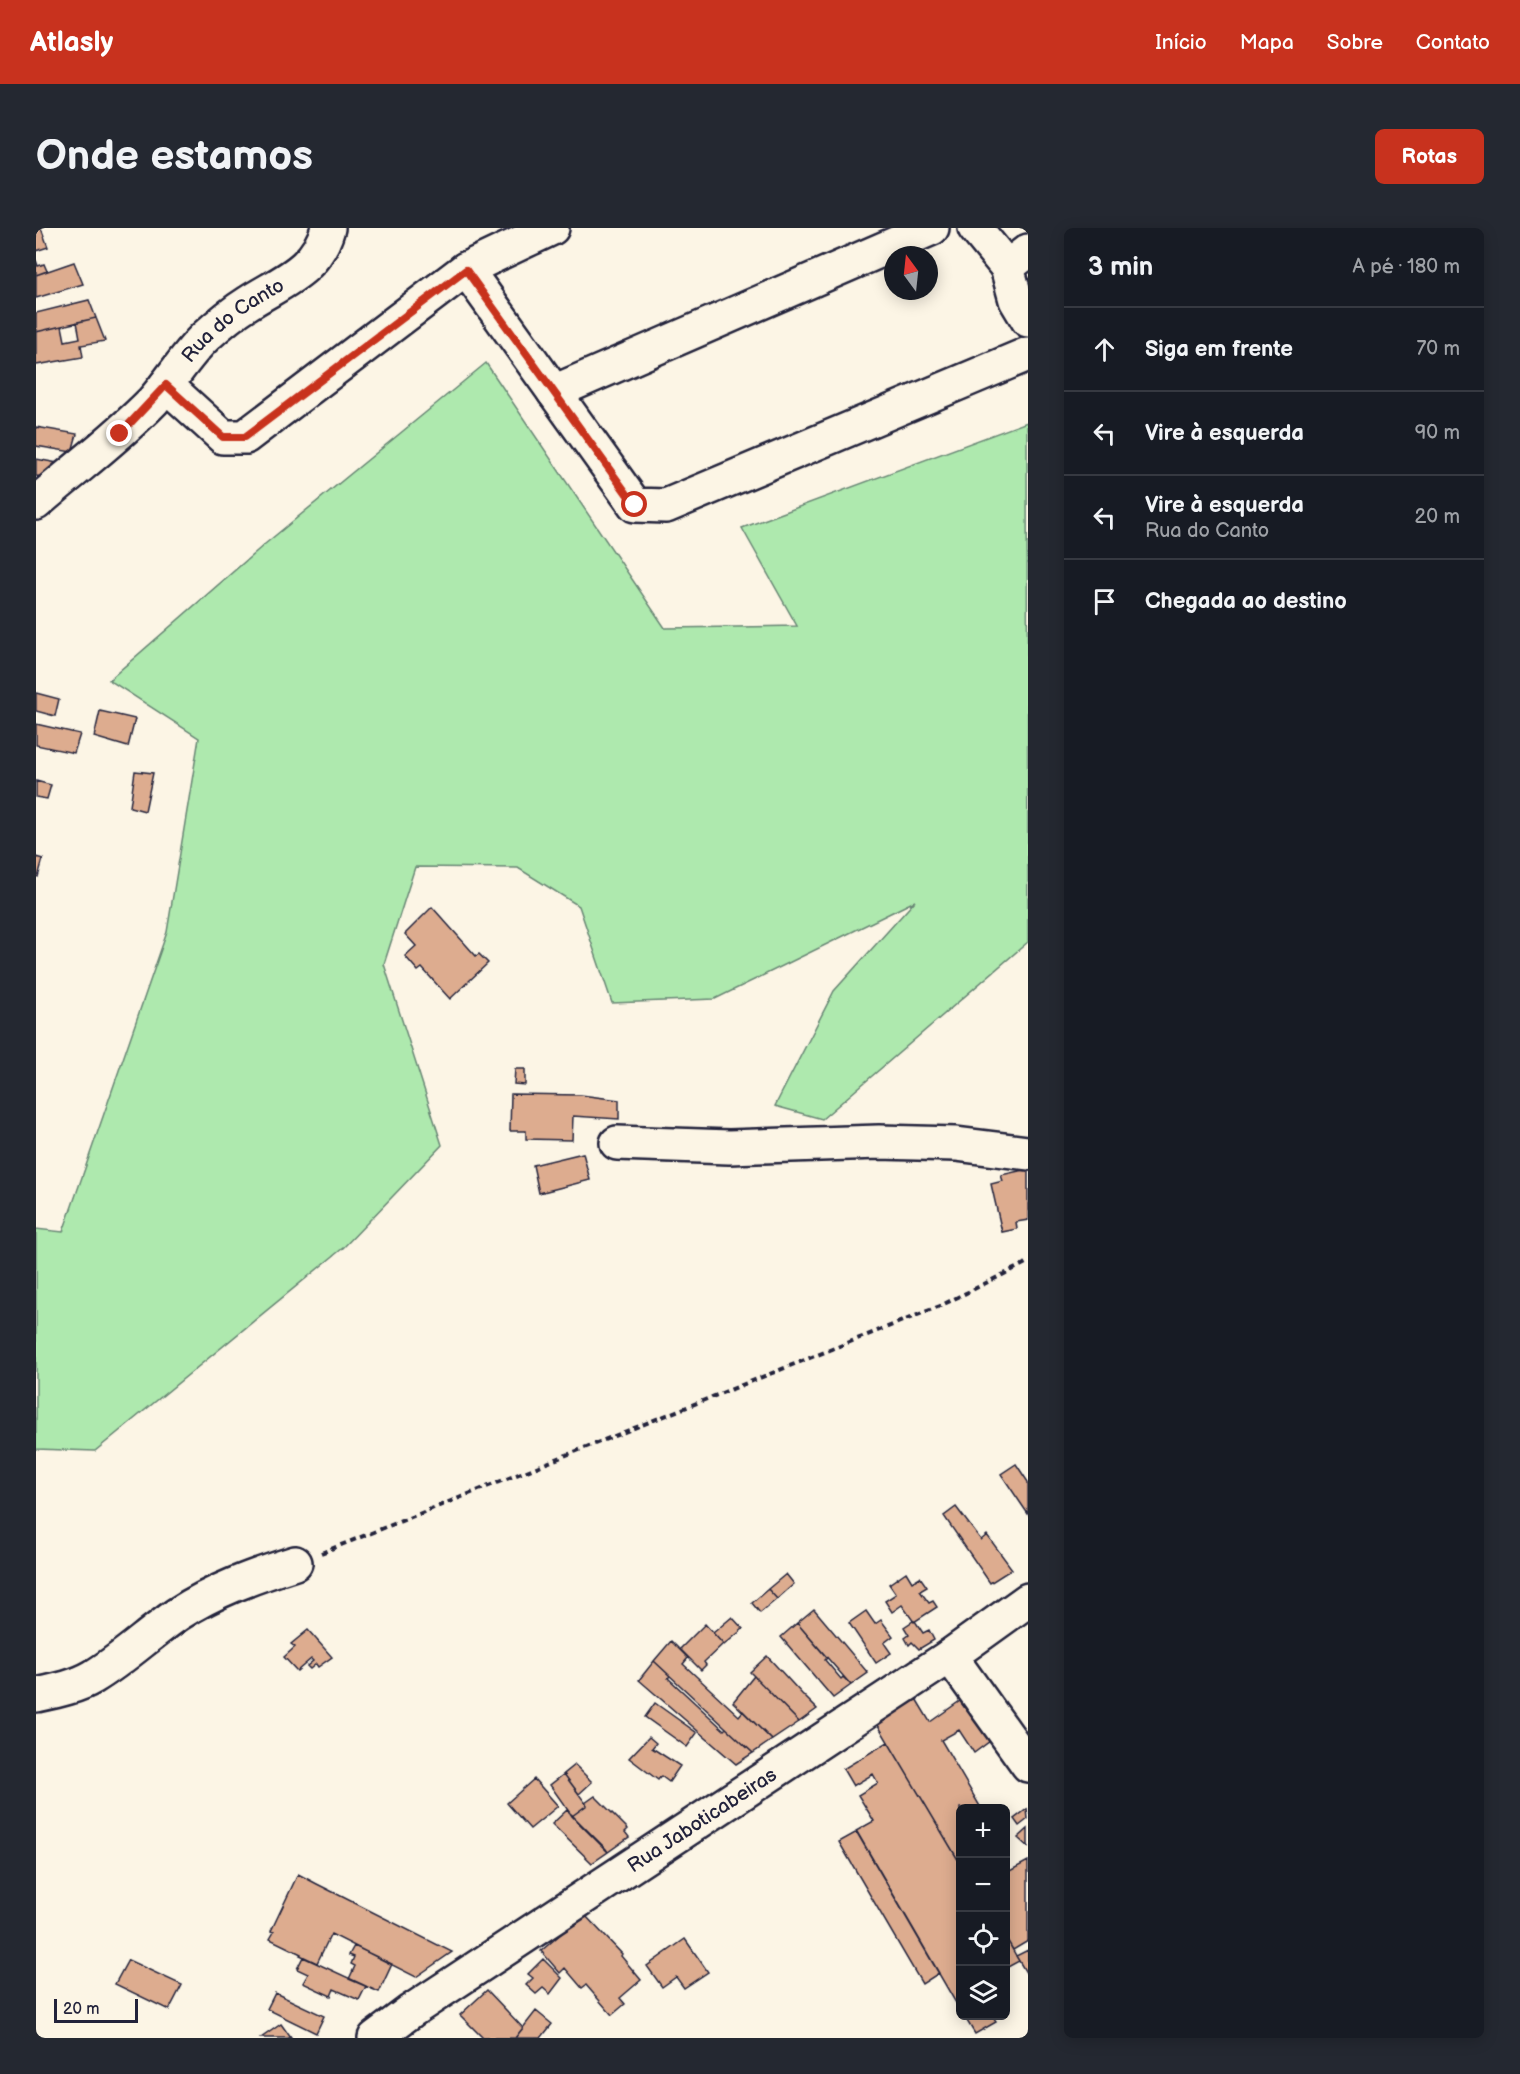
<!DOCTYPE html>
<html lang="pt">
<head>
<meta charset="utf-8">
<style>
  :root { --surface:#171b24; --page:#242831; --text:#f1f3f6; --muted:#9ea1a6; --line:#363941; --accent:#c8321e }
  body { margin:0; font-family:"Balsamiq Sans",sans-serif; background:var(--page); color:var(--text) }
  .controls { position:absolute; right:18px; bottom:18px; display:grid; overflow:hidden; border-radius:9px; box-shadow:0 3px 15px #0003 }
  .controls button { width:54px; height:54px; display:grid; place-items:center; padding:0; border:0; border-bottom:2px solid var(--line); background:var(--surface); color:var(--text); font:30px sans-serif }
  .compass { position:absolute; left:848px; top:18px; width:54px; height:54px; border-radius:50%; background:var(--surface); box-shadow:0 3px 15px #0003; rotate:345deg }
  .scale { position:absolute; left:18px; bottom:15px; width:84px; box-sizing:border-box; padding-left:6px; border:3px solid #22223b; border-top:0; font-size:16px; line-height:21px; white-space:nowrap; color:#22223b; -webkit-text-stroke:4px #fcf5e5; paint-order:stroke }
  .stop { position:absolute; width:18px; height:18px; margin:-14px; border:4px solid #c8321e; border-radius:50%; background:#fff }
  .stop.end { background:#c8321e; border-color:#fff; box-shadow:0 2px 6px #0008 }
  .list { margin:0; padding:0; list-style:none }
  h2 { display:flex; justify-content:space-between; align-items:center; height:78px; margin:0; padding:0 24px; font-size:26px }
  h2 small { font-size:20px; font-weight:400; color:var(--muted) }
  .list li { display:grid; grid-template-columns:39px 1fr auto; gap:18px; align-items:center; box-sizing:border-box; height:84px; padding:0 24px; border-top:2px solid var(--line) }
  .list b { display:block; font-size:22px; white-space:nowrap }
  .list p { margin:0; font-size:20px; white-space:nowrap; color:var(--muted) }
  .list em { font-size:20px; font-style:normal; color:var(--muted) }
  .icon { flex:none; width:33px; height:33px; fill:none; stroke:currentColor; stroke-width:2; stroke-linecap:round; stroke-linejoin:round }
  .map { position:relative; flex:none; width:992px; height:1810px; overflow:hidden; border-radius:9px }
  header { display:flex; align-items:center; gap:36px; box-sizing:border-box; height:84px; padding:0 30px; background:var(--accent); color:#fff }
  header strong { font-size:28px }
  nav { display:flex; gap:33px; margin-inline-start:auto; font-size:21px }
  .intro { display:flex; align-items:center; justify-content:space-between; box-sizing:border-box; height:144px; padding:0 36px }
  h1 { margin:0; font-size:42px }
  .button { padding:15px 27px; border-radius:9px; background:var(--accent); color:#fff; font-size:21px; font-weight:700 }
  main { display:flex; gap:36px; padding:0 36px }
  aside { flex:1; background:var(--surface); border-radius:9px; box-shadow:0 3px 15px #0003 }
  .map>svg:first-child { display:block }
  .green { fill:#aee9ae; stroke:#688674; stroke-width:1.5 }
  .building { fill:#ddac8f; stroke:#22223b; stroke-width:1.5 }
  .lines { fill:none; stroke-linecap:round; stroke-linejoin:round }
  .minor-casing { stroke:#22223b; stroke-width:38 }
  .path { stroke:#22223b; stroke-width:4; stroke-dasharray:6 4.5; stroke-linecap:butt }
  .minor { stroke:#fcf5e5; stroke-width:33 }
  .route { stroke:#c8321e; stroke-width:8 }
  .labels { text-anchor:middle; stroke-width:6; stroke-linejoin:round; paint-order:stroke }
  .street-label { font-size:20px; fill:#22223b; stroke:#fcf5e5 }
</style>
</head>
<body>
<header>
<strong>Atlasly</strong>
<nav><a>Início</a><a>Mapa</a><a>Sobre</a><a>Contato</a></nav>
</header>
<div class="intro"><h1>Onde estamos</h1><a class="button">Rotas</a></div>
<main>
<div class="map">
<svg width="992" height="1810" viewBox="0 0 992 1810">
  <rect width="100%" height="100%" fill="#fcf5e5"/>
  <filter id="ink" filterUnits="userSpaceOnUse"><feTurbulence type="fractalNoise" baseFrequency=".0167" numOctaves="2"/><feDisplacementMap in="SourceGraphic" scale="12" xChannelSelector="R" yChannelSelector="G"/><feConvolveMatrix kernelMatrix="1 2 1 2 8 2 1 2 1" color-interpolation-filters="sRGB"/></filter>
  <g filter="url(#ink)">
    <!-- green -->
    <path class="green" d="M450 135 629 400 761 398 706 300 991 194 992 714 786 891 739 878 798 763 879 673 679 771 576 775 543 678 482 640 379 639 348 736 406 917 307 1020 59 1223 0 1221V1001L27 1004 131 704 163 510 73 452 229 316Z"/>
    <!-- building -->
    <path class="building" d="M5 0 12 19 0 23V2Z
      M0 32 2 38 8 36 11 43 0 47Z
      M38 34 47 56 0 70V47Z
      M53 72 60 90 0 104V85Z
      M60 90 69 113 45 117 47 129 0 137V104L26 98 29 113 44 110 41 94Z
      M0 199 41 206 36 224 0 218Z
      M0 231 27 236 10 249 0 248Z
      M0 465 23 471 19 488 0 483Z
      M64 483 99 491 92 519 58 509Z
      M0 496 44 506 38 525 0 517Z
      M99 543 117 545 109 583 94 579Z
      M0 553 15 557 11 571 0 569Z
      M0 629 7 631 2 649 0 648Z
      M396 679 440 728 443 726 452 735 414 771 386 740 382 743 369 728 380 718 369 706Z
      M479 841H489V857L478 856Z
      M475 866 545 867 583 872V891L537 888 536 912 490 911V903H474Z
      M547 925 554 952 503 965 497 937Z
      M992 941V992L980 994 981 1001 966 1004 955 956 967 953 965 947Z
      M980 1236 992 1254V1286L965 1246Z
      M920 1279 945 1312 951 1307 976 1341 954 1355 908 1288Z
      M870 1344 876 1354 884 1349 891 1359 884 1363 893 1375 897 1373 901 1379 878 1394 866 1377 856 1384 849 1373 860 1366 853 1356Z
      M750 1346 758 1356 741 1371 732 1361Z
      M732 1361 741 1371 724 1385 716 1375Z
      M778 1381 832 1445 815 1457 761 1395Z
      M830 1383 839 1396 845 1392 857 1408 848 1415 855 1425 840 1435 813 1395Z
      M696 1389 707 1401 688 1417 677 1405Z
      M877 1393H879L887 1405 893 1402 898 1412 883 1421 876 1414 873 1417 869 1410 873 1407 868 1399Z
      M761 1395 791 1430 789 1432 805 1451 807 1449 815 1457 797 1470 745 1409Z
      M669 1396 687 1416 668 1434 670 1437 665 1442 644 1421Z
      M272 1402 296 1429 282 1439 280 1436 274 1441 271 1438 277 1433 275 1431 261 1443 248 1429 259 1419 255 1416Z
      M635 1413 652 1430 647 1436 703 1488 707 1483 736 1512 717 1525 618 1433Z
      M731 1428 766 1466 781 1481 763 1494 718 1448 714 1444Z
      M618 1433 634 1448 632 1450 688 1502 690 1500 717 1525 700 1536 603 1452Z
      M718 1448 763 1494 736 1512 697 1474Z
      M876 1464 894 1494 924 1473 954 1513 938 1525 923 1502 905 1512 945 1580H924V1635L836 1487Z
      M619 1475 661 1505 651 1519 609 1489Z
      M613 1509 620 1515 616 1520 644 1538 633 1554 625 1548 622 1552 593 1530Z
      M852 1514 924 1635V1782L820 1603 838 1593 822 1567 842 1555 837 1546 817 1558 807 1541Z
      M539 1537 556 1554 543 1566 528 1546Z
      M528 1546 551 1577 536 1588 514 1557Z
      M498 1551 522 1578 494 1601 471 1575Z
      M559 1568 592 1601 589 1604 593 1609 572 1624 536 1588 551 1577 549 1575Z
      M991 1581 992 1591 983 1598 978 1591Z
      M531 1582 570 1621 572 1624 556 1635 516 1596Z
      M992 1601V1619L982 1610Z
      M821 1604 903 1745 886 1756 803 1614Z
      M992 1633V1713L977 1722 970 1710V1645Z
      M262 1646 281 1656 416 1724 380 1749 295 1706 281 1735 264 1727 265 1726 234 1711 238 1704 235 1703Z
      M548 1686 586 1726 585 1728 605 1752 584 1770 589 1776 576 1787 550 1757 546 1760 529 1740 524 1745 505 1723Z
      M970 1710 983 1733 970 1740Z
      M649 1711 672 1744 648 1760 640 1749 626 1759 611 1738Z
      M318 1718 356 1736 343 1764 313 1751 319 1738 315 1736 318 1729 313 1727Z
      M992 1722V1748L980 1728Z
      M267 1729 330 1758 323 1772 298 1761 295 1768 267 1755 272 1746 261 1741Z
      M507 1731 526 1750 514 1766 507 1760 500 1766 490 1757 497 1750 492 1746Z
      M92 1732 146 1757 133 1782 79 1756Z
      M451 1762 487 1800 479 1810H447L424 1787Z
      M239 1765 288 1788 280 1805 231 1781Z
      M500 1783 516 1796 505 1810H479Z
      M928 1788H956L960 1794 939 1806Z
      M245 1796 255 1810H225Z"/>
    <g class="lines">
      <defs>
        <g id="minor">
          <path d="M939 0 971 39"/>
          <path d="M992 23 971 39 980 72 992 92"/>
          <path d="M430 41 599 277 630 278 992 126"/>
          <path d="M130 157 187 209H209L430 41 516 0"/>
          <path d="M518 164 896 0"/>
          <path id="s1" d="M0 275C39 241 81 210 117 173 134 154 151 126 169 109 182 97 196 85 212 75 246 53 280 43 292 0"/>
          <path d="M581 915 693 919 843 914 920 916 992 925"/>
          <path d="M914 1428 992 1537"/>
          <path d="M0 1467C19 1463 40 1459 57 1449 87 1431 113 1406 142 1386 179 1362 218 1348 259 1335"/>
          <path id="s2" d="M339 1810 375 1783 914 1428 992 1372"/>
        </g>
      </defs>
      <!-- minor casing -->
      <use href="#minor" class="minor-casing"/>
      <!-- path -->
      <path class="path" d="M285 1325 904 1078 992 1034"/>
      <!-- minor -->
      <use href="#minor" class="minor"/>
    </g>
  </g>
  <g class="lines" filter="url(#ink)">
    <!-- route -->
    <path class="route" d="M84 206 130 157 187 209H209L430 42 599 277"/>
  </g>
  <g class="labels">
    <!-- street labels -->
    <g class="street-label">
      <text dy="7" stroke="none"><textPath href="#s1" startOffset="270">Rua do Canto</textPath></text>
      <text dy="7" stroke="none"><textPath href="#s2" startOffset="393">Rua Jaboticabeiras</textPath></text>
    </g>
  </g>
</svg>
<div class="controls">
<button>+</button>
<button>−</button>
<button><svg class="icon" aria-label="locate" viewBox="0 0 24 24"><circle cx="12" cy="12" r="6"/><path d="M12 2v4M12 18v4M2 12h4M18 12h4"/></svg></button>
<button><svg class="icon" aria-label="layers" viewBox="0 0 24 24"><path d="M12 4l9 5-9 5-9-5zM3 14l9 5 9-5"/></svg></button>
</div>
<svg class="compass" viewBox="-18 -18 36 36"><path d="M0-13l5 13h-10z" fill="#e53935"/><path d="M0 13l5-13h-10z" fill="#9ea1a6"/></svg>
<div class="scale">20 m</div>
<div class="stop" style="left:599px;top:277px"></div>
<div class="stop end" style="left:84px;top:206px"></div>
</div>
<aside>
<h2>3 min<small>A pé · 180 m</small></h2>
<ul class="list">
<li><svg class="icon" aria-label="ahead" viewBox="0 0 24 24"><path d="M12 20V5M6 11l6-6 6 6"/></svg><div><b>Siga em frente</b></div><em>70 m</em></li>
<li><svg class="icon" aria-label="left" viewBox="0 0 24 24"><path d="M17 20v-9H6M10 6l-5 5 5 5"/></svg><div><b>Vire à esquerda</b></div><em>90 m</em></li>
<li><svg class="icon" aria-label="left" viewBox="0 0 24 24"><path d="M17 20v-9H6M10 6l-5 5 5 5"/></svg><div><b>Vire à esquerda</b><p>Rua do Canto</p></div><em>20 m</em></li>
<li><svg class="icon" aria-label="arrive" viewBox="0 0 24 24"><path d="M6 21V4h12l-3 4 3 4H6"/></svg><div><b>Chegada ao destino</b></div></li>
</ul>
</aside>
</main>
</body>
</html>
